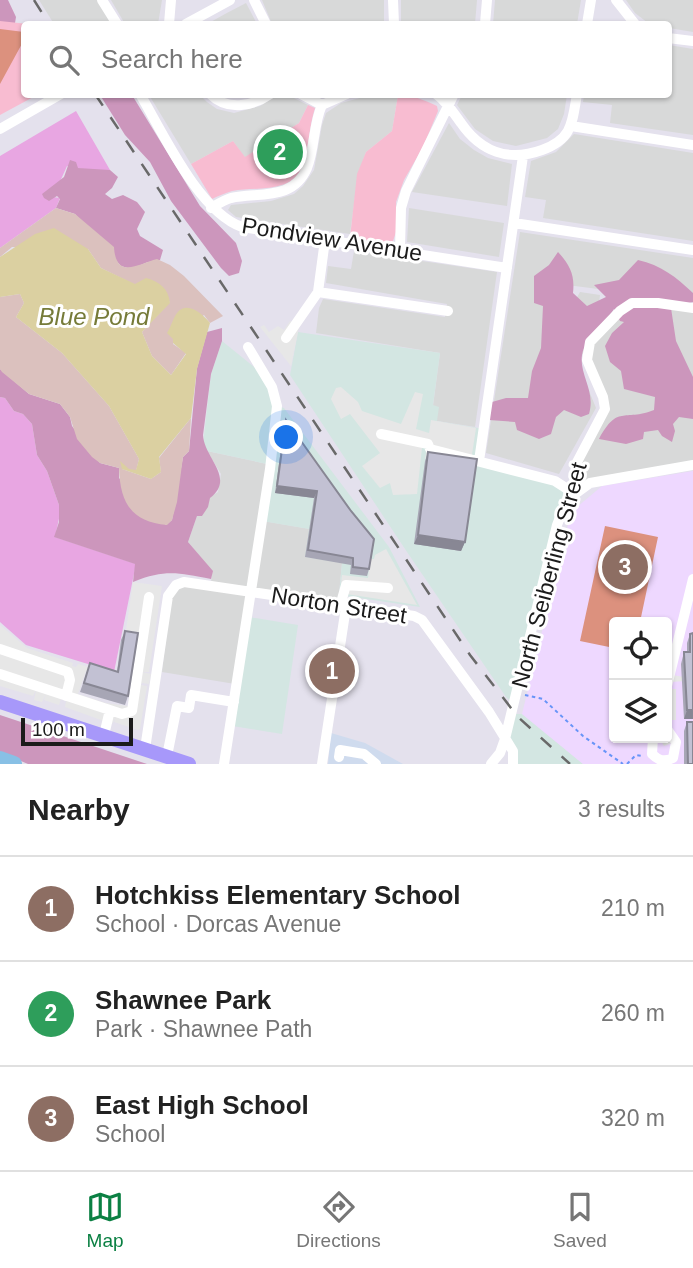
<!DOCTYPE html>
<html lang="en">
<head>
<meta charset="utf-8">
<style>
  :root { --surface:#fff; --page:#f2f2f2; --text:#222; --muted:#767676; --line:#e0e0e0; --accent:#0b8043 }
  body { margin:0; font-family:Helvetica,sans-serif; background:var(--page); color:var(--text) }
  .controls { position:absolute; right:21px; bottom:21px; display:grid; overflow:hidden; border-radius:7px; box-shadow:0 2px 5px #0004 }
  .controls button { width:63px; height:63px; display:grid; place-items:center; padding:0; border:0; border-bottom:2px solid var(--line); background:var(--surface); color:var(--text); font:35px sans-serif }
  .scale { position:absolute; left:21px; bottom:18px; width:112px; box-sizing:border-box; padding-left:7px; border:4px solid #1b1b1b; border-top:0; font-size:19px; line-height:24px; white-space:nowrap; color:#1b1b1b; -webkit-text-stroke:5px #fff; paint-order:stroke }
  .you { position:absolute; left:287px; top:438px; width:24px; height:24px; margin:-18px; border:5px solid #fff; border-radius:50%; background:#1a73e8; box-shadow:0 0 0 10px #1a73e833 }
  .badge { display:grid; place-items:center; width:46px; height:46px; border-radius:50%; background:var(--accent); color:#fff; font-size:23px; font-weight:700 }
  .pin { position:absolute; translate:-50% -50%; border:4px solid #fff; box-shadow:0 2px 7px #0006 }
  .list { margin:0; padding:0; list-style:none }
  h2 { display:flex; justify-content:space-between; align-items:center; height:91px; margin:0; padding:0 28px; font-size:30px }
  h2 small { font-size:23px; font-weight:400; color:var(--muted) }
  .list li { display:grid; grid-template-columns:46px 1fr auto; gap:21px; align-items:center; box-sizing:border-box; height:105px; padding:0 28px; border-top:2px solid var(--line) }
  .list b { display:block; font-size:26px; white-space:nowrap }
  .list p { margin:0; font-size:23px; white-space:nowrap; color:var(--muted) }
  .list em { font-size:23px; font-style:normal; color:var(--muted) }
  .icon { flex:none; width:38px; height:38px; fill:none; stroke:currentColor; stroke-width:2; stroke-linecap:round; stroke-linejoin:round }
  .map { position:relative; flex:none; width:693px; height:764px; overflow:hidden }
  .search { position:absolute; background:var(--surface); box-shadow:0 2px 5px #0004; left:21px; right:21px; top:21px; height:77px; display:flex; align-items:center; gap:18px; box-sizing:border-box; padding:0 24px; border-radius:7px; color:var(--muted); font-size:26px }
  .sheet { height:406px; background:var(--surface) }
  nav { display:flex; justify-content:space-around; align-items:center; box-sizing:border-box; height:98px; border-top:2px solid var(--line); background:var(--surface); font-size:19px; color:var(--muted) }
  nav a { display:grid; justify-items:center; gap:4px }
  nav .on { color:var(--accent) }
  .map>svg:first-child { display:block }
  .residential { fill:#d8d9d9 }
  .commercial { fill:#cfdbee }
  .industrial { fill:#d3e6e2 }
  .education { fill:#eed8ff; fill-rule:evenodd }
  .grass { fill:#e8a6e2 }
  .forest { fill:#cc96bc }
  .wetland { fill:#dbc1be }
  .park { fill:#f8bcd1 }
  .pitch { fill:#dc917e }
  .parking { fill:#e7e7e7 }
  .water { fill:#dbd0a1 }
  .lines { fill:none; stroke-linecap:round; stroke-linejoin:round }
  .path { stroke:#6794f8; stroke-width:2; stroke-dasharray:3.5 3.5; stroke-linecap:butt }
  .minor { stroke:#fff; stroke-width:10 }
  .major { stroke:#a798fa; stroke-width:14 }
  .highway { stroke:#88c0e5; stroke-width:16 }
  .rail { stroke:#696969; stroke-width:2.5; stroke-dasharray:14 14; stroke-linecap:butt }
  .wall { fill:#a7a6b5 }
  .shaded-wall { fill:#888794 }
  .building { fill:#c2c1d3; stroke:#888794; stroke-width:2 }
  .labels { text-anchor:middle; stroke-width:6; stroke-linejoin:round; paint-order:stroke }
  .street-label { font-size:23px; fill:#1b1b1b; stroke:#fff }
  .water-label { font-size:24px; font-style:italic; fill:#767b39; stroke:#fff }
</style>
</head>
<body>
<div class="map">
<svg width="693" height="764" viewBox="0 0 693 764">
  <rect width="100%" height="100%" fill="#e4e1ed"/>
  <!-- residential -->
  <path class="residential" d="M39 0H102L117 24H54Z
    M111 0H162L158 24H125Z
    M262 0H384V24H272Z
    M401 0H477L475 24H401Z
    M495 0H581L577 24H493Z
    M626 0H693V32L669 28 668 24 648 23 635 13Z
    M246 3 257 24H207L225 14Z
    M669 45 693 49V135L610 123 612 105 583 102 584 95 668 94Z
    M149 95H200L207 102 217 109 234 113 260 106 278 95H288L308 105 299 123 245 158 233 141 191 164Z
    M371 95H398L392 131 366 152 358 174 350 234 236 217 228 210 231 205 271 201 294 194 303 186 314 170 322 125 326 113 341 103Z
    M462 95V94L567 95 564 114 558 129 547 138 516 146 493 141 475 129 457 105Z
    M449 123 460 139 474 150 488 158 512 164 507 206 412 192Z
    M574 134 693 153V241L543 218 546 200 525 197 531 161 556 152Z
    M409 208 504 223 499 257 407 242Z
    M520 232 693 258V297L637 294 567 285 576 299 580 292 600 295 597 321 578 364 596 408 559 474 486 453Z
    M354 251 497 272 475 427 437 421 433 406 440 353 316 333 319 308 323 299 445 317 447 304 326 283 328 266 351 269Z
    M693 308V465L608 479 575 494 576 464 603 415 586 354 620 311Z
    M207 451 267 464 249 589 211 584 212 571 188 542 197 516 210 497 218 492 221 474Z
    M263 521 310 529 342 563 338 604 252 590Z
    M182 586 247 594 235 684 162 672 171 598Z"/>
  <!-- commercial -->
  <path class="commercial" d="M331 733 365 743 403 764H328Z"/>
  <!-- industrial -->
  <path class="industrial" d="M298 332 440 353 433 405 439 407 437 421 484 429 479 460 555 481 575 494 564 507 514 705 506 697 407 552 290 375Z
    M222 341 258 370 274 398 267 464 207 451 203 444 211 374Z
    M277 406 284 408 389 547 420 607 339 595 342 563 305 557 309 529 262 521Z
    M249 617 298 625 282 734 232 726Z
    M514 714H522L583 764H515L507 738Z"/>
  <!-- education -->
  <path class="education" d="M693 471V764H583L522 714 571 512 602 486ZM614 622H667V738H614Z"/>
  <!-- grass -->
  <path class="grass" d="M76 111 110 170H87L67 166 53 197 60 198 56 208 0 248V156Z
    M0 397 5 398 14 411 23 414 32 424 37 455 47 471 59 505 60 514 55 537 136 564 114 672 26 645 0 622Z"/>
  <!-- forest -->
  <path class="forest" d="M0 0H8L16 17 15 23H0Z
    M100 95H132L200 206 236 243 242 261 239 273 229 276 221 268 171 201 150 162 125 135Z
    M70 160 76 162 78 168 110 170 118 177 112 188 105 194 112 199 123 195 137 202 145 212 137 229 140 236 163 250 160 260 148 262 131 269 121 266 75 214 56 208 60 199 57 196 49 201 44 198 42 194 64 177Z
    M558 252C570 265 575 275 573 293L587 306 606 297 594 285 619 280 638 260C661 265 676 277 693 293V302L671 308 676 341 693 377V419L679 417 673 424 675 431 672 442 662 436 658 430 644 432 643 439 626 444 599 439C618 404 623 422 654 410L655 397 624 389 621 371 610 362 605 346 612 333 624 322 620 321 614 309C605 324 585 338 582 355 579 375 596 391 589 414L581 417 564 410 556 417 551 434 539 439 517 430 515 422 489 420 492 402 506 398H528L532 371 541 348 543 306 534 303V276L549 265Z
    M222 328V341L211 374 203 435C204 458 236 478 210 498L208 507 202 516H197L188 542 213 571 211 579C178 573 166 569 133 582L135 564 54 537 59 522V505L47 471 37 455 32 424 23 414 14 411 5 398 0 397V369L29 394 60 404 70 417 72 426 100 463 119 468V478L166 525 172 520 183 457 189 451 197 368 207 332Z
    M0 715 147 764H28L0 752Z"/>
  <!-- wetland -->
  <path class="wetland" d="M56 208 75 214 114 247C116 280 138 264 157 259L170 265 184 276 223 316 210 323 204 315 173 339V344L186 353 171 375 152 356 142 332 170 302 101 268 88 249 12 247 0 257V248Z
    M20 294 24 303 16 317 62 353 109 406 139 459 136 471 122 469 151 479 161 472 159 458 191 418 189 451 183 457 177 502 172 520 167 525C131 522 120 502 119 468L100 463 92 457 77 439 70 417 60 404 29 394 2 372 0 369V297Z"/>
  <!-- park -->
  <path class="park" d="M0 21 28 24H24V94L37 95 0 115Z
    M398 95C413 95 424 100 437 106L438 111 423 147 404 180 396 202 397 229 392 244 350 238 357 174 366 152 392 131Z
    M308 105 315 108C309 127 309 145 304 162 294 195 258 186 232 191 225 193 218 196 212 199L191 164 233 141 245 157 299 123Z"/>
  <!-- pitch -->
  <path class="pitch" d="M0 29 24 32V40L0 84Z
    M605 526 658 537 640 622H614V648L580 641Z"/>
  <!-- parking -->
  <path class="parking" d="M290 321 299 327 291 366 260 327 264 325 269 332 278 326 284 330Z
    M341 387 358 402 362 411 401 424 415 392 423 394 416 429 429 433 431 420 476 428 471 461 425 459 427 448H422L417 494 393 495 390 483 380 488 362 466 380 453 350 414 341 419 331 399 336 388Z
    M386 549 417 605 340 593 342 575 368 578 370 559H374L375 555Z
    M133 582 162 586 149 672H142L151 674 149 684 142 683 141 685 147 686 140 729 138 730 114 722 116 717 112 724 65 707 66 701 61 699 59 705 44 700 46 694 42 702 34 700 36 690 33 696 0 686V625L27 648 73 663 72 666 76 667 78 664 115 675 111 680 86 671 78 694 106 703 128 706 137 640 125 637Z
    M667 674 684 677V681L672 682 671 689H676V720H670V729L678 741 664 746 659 738H667Z"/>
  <!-- water -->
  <path class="water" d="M54 228 88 249 101 268 135 284 146 278C160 282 168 288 170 303L142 332 152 356 171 375 186 354 173 343V339L167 333C171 327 173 318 177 313 187 300 203 314 210 323L197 369 191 418 159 457 161 472 151 479 122 469 120 461 129 469 136 470 139 459 109 406 62 353 16 317 24 303 20 294 0 297V257L35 234Z"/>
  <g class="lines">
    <!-- path -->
    <path class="path" d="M525 695 543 699 583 736 623 764
      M627 764 636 755 642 756"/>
    <!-- minor -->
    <path class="minor" d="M102 0 117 24
      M254 0 266 24
      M393 0 394 24
      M616 0 635 24
      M169 24 171 0
      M186 24 230 0
      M485 24 487 0
      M587 24 591 0
      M668 38 693 41
      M140 94C163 133 199 212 242 227L507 268
      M210 94C227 111 251 107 270 94
      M301 94 322 105
      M436 94C447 102 453 112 461 123 481 152 509 162 542 150 572 139 572 124 577 94
      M571 126 693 145
      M0 129 61 94
      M211 208C218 204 224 200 231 198 259 192 293 201 307 168 315 148 313 125 322 105L347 94
      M514 223 693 250
      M400 250 401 208 406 191 454 94
      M318 292 448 311
      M286 338 318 292 325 240
      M381 434 428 444 430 449 555 481 575 494
      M479 461 523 156
      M575 494 576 464 605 409 603 397 587 360 590 342 620 311 632 303H658L693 308
      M340 606 346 585 388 588
      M0 649 68 672 70 680 66 696
      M0 674 122 714 132 711 149 597
      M667 686 693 579
      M104 735 110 710
      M653 738 652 754C659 761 664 762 673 758L676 742 667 729
      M145 749 168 596 176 585 184 582 414 616 422 620 489 712 513 751V764
      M167 756 177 706 189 708 191 695 234 702
      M339 757 340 750 364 754 376 764
      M224 764 270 469 277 406 272 387 248 347
      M322 764 346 607
      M491 764 500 753 505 739 557 525 564 507 575 494 590 483 693 465"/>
    <!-- major -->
    <path class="major" d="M0 702 189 764"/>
    <!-- highway -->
    <path class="highway" d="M0 759 14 764"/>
    <!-- rail -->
    <path class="rail" d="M34 0 49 24
      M95 94 470 655 518 717 570 764"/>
  </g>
  <!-- wall -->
  <path class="wall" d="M286 420 369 569 367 576 350 574 351 565 305 557 314 498 275 493 284 427Z
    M428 452 465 542 461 551 414 544 425 461Z
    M125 631 128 696 125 705 80 692 87 672H117L121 640Z
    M693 633V719H684L681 664 684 652H687V643L690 634Z
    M687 722 693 764H684V731Z"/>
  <!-- shaded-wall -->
  <path class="shaded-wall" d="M277 486 317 491 314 498 275 493Z
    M418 535 465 542 461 551 414 544Z
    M687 710H693V719H684Z"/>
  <!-- building -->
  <path class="building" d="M286 420 351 511 374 539 369 569 353 567V558L308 550 317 491 277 486Z
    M428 452 477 459 465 542 418 535Z
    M125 631 138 633 128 696 84 683 90 663 118 672Z
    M693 633V710H687L684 654V652H690V634Z
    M687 722H693V764H688Z"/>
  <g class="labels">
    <!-- street labels -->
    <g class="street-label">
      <text transform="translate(332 239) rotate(9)" y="8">Pondview Avenue</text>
      <text transform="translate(549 575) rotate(-75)" y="8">North Seiberling Street</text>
      <text transform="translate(339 605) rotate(9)" y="8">Norton Street</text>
    </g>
    <!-- water labels -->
    <g class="water-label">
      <text x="94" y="325">Blue Pond</text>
    </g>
  </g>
</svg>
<div class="controls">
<button><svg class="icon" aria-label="locate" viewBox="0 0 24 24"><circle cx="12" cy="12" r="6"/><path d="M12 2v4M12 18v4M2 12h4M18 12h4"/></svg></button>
<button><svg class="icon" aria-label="layers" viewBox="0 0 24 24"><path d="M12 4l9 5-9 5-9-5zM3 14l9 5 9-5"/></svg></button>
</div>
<div class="scale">100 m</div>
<div class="you"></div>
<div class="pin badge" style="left:332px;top:671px;background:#8d6e63">1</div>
<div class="pin badge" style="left:280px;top:152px;background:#2e9e5b">2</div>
<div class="pin badge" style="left:625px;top:567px;background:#8d6e63">3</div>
<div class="search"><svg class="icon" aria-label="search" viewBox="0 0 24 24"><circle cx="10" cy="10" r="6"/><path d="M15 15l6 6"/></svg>Search here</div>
</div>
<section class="sheet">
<h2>Nearby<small>3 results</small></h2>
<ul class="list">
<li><span class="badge" style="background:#8d6e63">1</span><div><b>Hotchkiss Elementary School</b><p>School · Dorcas Avenue</p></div><em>210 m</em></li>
<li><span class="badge" style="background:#2e9e5b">2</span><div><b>Shawnee Park</b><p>Park · Shawnee Path</p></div><em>260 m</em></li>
<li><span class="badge" style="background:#8d6e63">3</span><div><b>East High School</b><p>School</p></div><em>320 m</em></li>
</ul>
</section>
<nav>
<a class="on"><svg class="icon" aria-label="map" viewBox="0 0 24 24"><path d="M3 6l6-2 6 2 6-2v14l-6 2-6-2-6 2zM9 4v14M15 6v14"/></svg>Map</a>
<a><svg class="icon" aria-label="directions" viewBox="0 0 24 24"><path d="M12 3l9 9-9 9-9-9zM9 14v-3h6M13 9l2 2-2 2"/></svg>Directions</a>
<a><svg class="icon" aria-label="saved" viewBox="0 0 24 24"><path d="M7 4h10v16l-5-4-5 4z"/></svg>Saved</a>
</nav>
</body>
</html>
